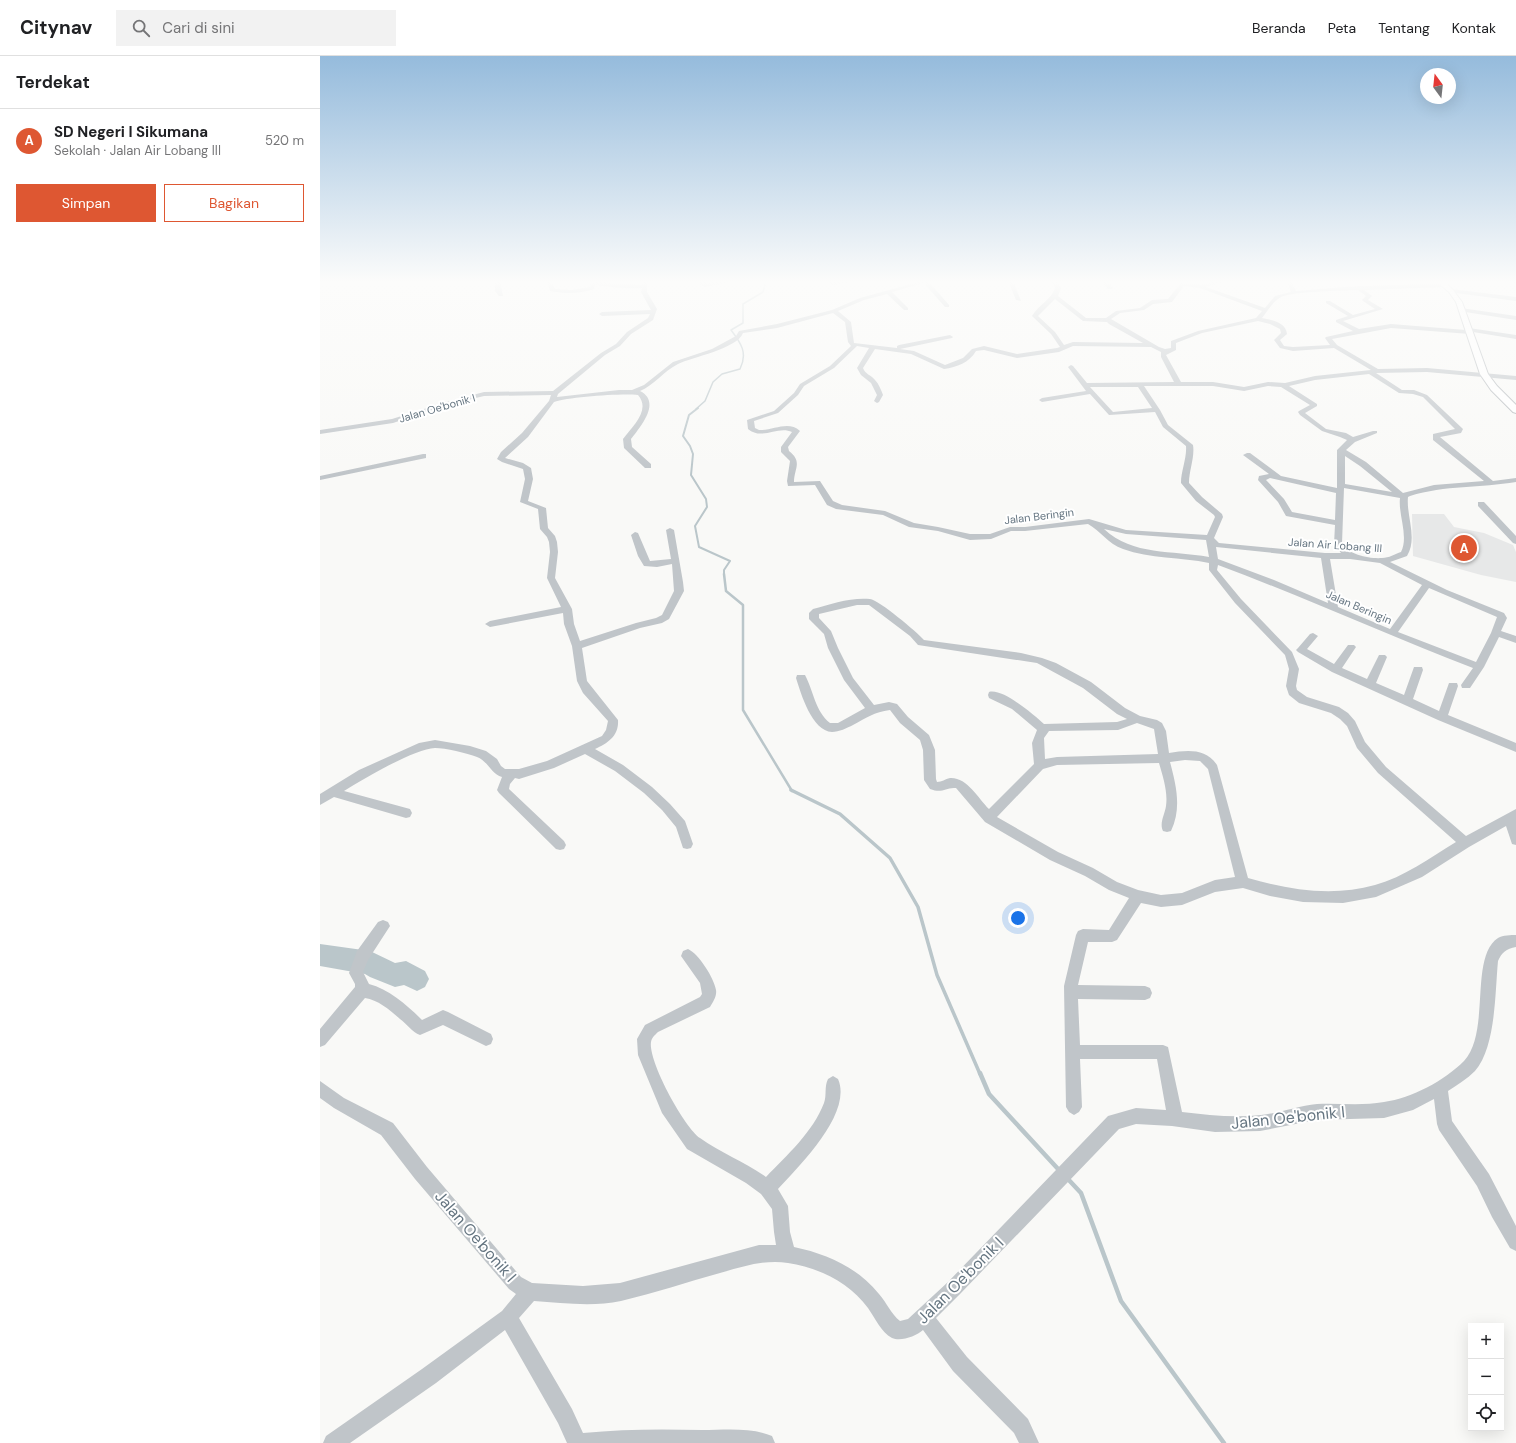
<!DOCTYPE html>
<html lang="id">
<head>
<meta charset="utf-8">
<style>
  :root { --surface:#fff; --page:#f2f2f2; --text:#202124; --muted:#757577; --line:#e0e0e0; --accent:#de5732 }
  body { margin:0; font-family:"DM Sans",sans-serif; background:var(--page); color:var(--text) }
  .controls { position:absolute; right:12px; bottom:12px; display:grid; overflow:hidden; border-radius:0px; box-shadow:0 4px 16px #0002 }
  .controls button { width:36px; height:36px; display:grid; place-items:center; padding:0; border:0; border-bottom:1px solid var(--line); background:var(--surface); color:var(--text); font:20px sans-serif }
  .compass { position:absolute; left:1100px; top:12px; width:36px; height:36px; border-radius:50%; background:var(--surface); box-shadow:0 4px 16px #0002; rotate:345deg }
  .you { position:absolute; left:698px; top:862px; width:14px; height:14px; margin:-10px; border:3px solid #fff; border-radius:50%; background:#1a73e8; box-shadow:0 0 0 6px #1a73e833 }
  .badge { display:grid; place-items:center; width:26px; height:26px; border-radius:50%; background:var(--accent); color:#fff; font-size:13px; font-weight:700 }
  .pin { position:absolute; translate:-50% -50%; border:2px solid #fff; box-shadow:0 1px 4px #0006 }
  .list { margin:0; padding:0; list-style:none }
  h2 { display:flex; justify-content:space-between; align-items:center; height:52px; margin:0; padding:0 16px; font-size:17px }
  h2 small { font-size:13px; font-weight:400; color:var(--muted) }
  .list li { display:grid; grid-template-columns:26px 1fr auto; gap:12px; align-items:center; box-sizing:border-box; height:64px; padding:0 16px; border-top:1px solid var(--line) }
  .list b { display:block; font-size:15px; white-space:nowrap }
  .list p { margin:0; font-size:13px; white-space:nowrap; color:var(--muted) }
  .list em { font-size:13px; font-style:normal; color:var(--muted) }
  .actions { display:flex; gap:8px; padding:12px 16px }
  .actions a { flex:1; padding:9px 0; border:1px solid var(--accent); border-radius:0px; text-align:center; font-size:14px; color:var(--accent) }
  .actions .main { background:var(--accent); color:#fff }
  .icon { flex:none; width:22px; height:22px; fill:none; stroke:currentColor; stroke-width:2; stroke-linecap:round; stroke-linejoin:round }
  .map { position:relative; flex:none; width:1196px; height:1387px; overflow:hidden }
  header { display:flex; align-items:center; gap:24px; box-sizing:border-box; height:56px; padding:0 20px; background:var(--surface); border-bottom:1px solid var(--line) }
  header strong { font-size:19px }
  nav { display:flex; gap:22px; margin-inline-start:auto; font-size:14px }
  .search { width:280px; height:36px; background:var(--page); display:flex; align-items:center; gap:10px; box-sizing:border-box; padding:0 14px; border-radius:0px; color:var(--muted); font-size:15px }
  main { display:flex }
  aside { flex:1; background:var(--surface) }
  .map>svg:first-child { display:block }
  .built { fill:#e7e8e8 }
  .lines { fill:none; stroke-linecap:round; stroke-linejoin:round }
  .stream-far4 { stroke:#bac6ca; stroke-width:1.5 }
  .stream-far3 { stroke:#bac6ca; stroke-width:2 }
  .stream-far2 { stroke:#bac6ca; stroke-width:2.5 }
  .stream-far1 { stroke:#bac6ca; stroke-width:3.5 }
  .stream { stroke:#bac6ca; stroke-width:4.5 }
  .river { fill:#bac6ca; fill-rule:evenodd }
  .major-casing { stroke:#b4b9bd; stroke-width:2 }
  .minor { fill:#c0c5c9; fill-rule:evenodd }
  .major { fill:#fff; fill-rule:evenodd }
  .labels { text-anchor:middle; stroke-width:4; stroke-linejoin:round; paint-order:stroke }
  .far-street-label { font-size:11px; fill:#657581; stroke:#fff }
  .near-street-label { font-size:16px; fill:#657581; stroke:#fff }
</style>
</head>
<body>
<header>
<strong>Citynav</strong>
<div class="search"><svg class="icon" aria-label="search" viewBox="0 0 24 24"><circle cx="10" cy="10" r="6"/><path d="M15 15l6 6"/></svg>Cari di sini</div>
<nav><a>Beranda</a><a>Peta</a><a>Tentang</a><a>Kontak</a></nav>
</header>
<main>
<aside>
<h2>Terdekat<small></small></h2>
<ul class="list">
<li><span class="badge">A</span><div><b>SD Negeri I Sikumana</b><p>Sekolah · Jalan Air Lobang III</p></div><em>520 m</em></li>
</ul>
<div class="actions"><a class="main">Simpan</a><a>Bagikan</a></div>
</aside>
<div class="map">
<svg width="1196" height="1387" viewBox="0 0 1196 1387">
  <rect width="100%" height="100%" fill="#f9f9f7"/>
  <!-- built -->
  <path class="built" d="M1092 458H1124L1134 471 1164 477 1193 489 1196 496V526L1161 519 1093 500Z"/>
  <g class="lines">
    <!-- stream-far4 -->
    <path class="stream-far4" d="M376 353 385 345 393 326 402 318 420 313C428 297 421 287 411 274L423 267V248L443 236 445 228 441 225"/>
    <!-- stream-far3 -->
    <path class="stream-far3" d="M378 352 369 359 363 380 370 390 373 398 371 419 386 443 387 451 375 470 379 491 410 505 404 514V519"/>
    <!-- stream-far2 -->
    <path class="stream-far2" d="M404 518 406 535 423 549V654L472 735"/>
    <!-- stream-far1 -->
    <path class="stream-far1" d="M471 734 520 758 570 802 598 851 617 919 660 1018"/>
    <!-- stream -->
    <path class="stream" d="M660 1017 669 1038 739 1114
      M747 1122 761 1137 801 1245 904 1387"/>
    <!-- river -->
    <path class="river" d="M0 888 50 895 75 907 86 905 105 915 109 923 105 931 97 935 84 929 75 931 50 921 45 918 0 910Z"/>
    <defs>
      <path id="major" d="M1116 225H1123L1133 234 1142 246 1168 318 1177 330 1196 349V357L1193 356 1171 334 1160 318 1136 246 1129 236Z"/>
    </defs>
    <!-- major casing -->
    <use href="#major" class="major-casing"/>
    <!-- minor -->
    <path class="minor" d="M175 225H180L183 240H179L175 235Z
      M227 225H231L235 233 252 234 270 231 271 227 287 225 284 227C297 227 309 229 322 229L323 225H327V236L337 253 333 264 311 278 300 290 285 299 238 338 237 341 299 334H312L324 329 353 306 392 293 416 280 419 275 457 268 512 254 540 242 602 225H609V226L629 249V251H625L604 227 572 236 588 252V254H584L567 238 544 244 518 255 531 266 534 287 577 292V290L579 289 630 279 633 281 632 282 580 293 594 295 625 309 643 302 652 293 664 290 697 298 737 292 740 291 731 278 712 260C718 249 731 244 735 232L732 225H736L741 232 738 240 766 262H786L796 255 820 252 832 244 848 243 861 227 881 229 898 225H905L886 231 945 252 955 240 971 236 967 225H971L976 235 1038 230 1124 228 1126 229V231L1044 234 1052 240 1048 244 1063 253 1023 265 1039 273 1071 268 1146 274 1149 272 1196 279V283L1153 276 1150 278 1071 272 1012 283 1017 289 1058 313 1107 312 1196 320V324L1107 316 1056 317 1082 334H1094L1107 339 1143 373 1141 377 1120 381 1173 425 1196 422V426C1161 432 1125 429 1090 440L1088 441C1086 460 1098 482 1087 500L1070 506 1127 534 1184 557 1187 562 1181 575 1196 580V587L1179 581 1164 611 1150 632H1142L1141 629 1153 612C1067 579 984 541 898 509L897 514 921 543 972 596 979 613 976 630 977 634 987 641 1019 651 1028 657 1035 665 1045 686 1066 711 1146 780 1196 753V789L1192 788 1186 770 1149 791 1102 821 1056 841 1023 847 983 846 950 840 923 832 895 836 862 849 841 851 821 847 797 884 792 886H768L758 929 825 930 830 932 832 937 830 942 825 944 758 943 760 989H843L848 991 862 1056C888 1059 915 1062 941 1059 960 1057 978 1050 997 1048 1019 1047 1042 1050 1064 1046 1092 1042 1124 1025 1144 1005 1171 976 1149 901 1178 882 1183 879 1191 879 1196 879V891C1186 893 1182 896 1178 905 1175 936 1176 991 1155 1015 1147 1023 1137 1029 1128 1035L1132 1065 1169 1118 1196 1170V1195L1190 1192 1172 1161 1157 1130 1119 1074 1117 1068 1114 1043 1093 1054 1064 1062 996 1064 940 1075 895 1076 852 1070 816 1068 799 1073 640 1238 616 1262 647 1301 708 1363 719 1387H699L694 1377 633 1315 603 1274C596 1280 581 1286 572 1282 561 1276 555 1262 548 1252 529 1226 499 1212 468 1207 445 1203 422 1211 400 1217 367 1226 335 1237 301 1245 273 1251 242 1247 214 1245L199 1262 252 1353 263 1377C302 1373 342 1373 382 1374 405 1374 431 1371 452 1380L455 1387H247L238 1367 185 1274 116 1327 30 1387H3L6 1380 102 1313 182 1255 196 1238 189 1233 95 1123 61 1079 14 1052 0 1042V1025L24 1042 73 1067 107 1111 201 1221 212 1227 263 1230 300 1227 439 1189H456L454 1176 452 1153 441 1138 426 1127 367 1093 342 1057 318 999 317 983 325 969 380 941 382 938 380 927 361 900 363 895 368 893C379 898 394 922 396 934 397 940 393 946 390 951L338 976C335 979 332 981 331 986 328 1005 364 1071 380 1082 401 1097 425 1106 446 1121 467 1099 493 1076 504 1047 507 1039 504 1031 508 1023L513 1020 518 1023C533 1057 479 1110 458 1133L468 1150 470 1176 474 1191C507 1198 537 1211 559 1238 567 1247 571 1258 580 1265L588 1263 628 1226 788 1060 816 1052 846 1054 837 1003H760L762 1051 759 1056 754 1059 749 1056 746 1051 744 930 756 879 758 875 763 873 789 874 809 842 789 834 765 820 730 804 665 766 636 732C625 731 623 738 610 733L604 724 603 694 600 684 580 667 570 654C554 656 546 662 533 669 527 672 519 676 512 676 492 675 481 638 476 622L477 619H485C494 636 495 655 510 667H518L545 652 524 624 508 592 504 578 489 563V557L493 553C510 548 532 541 550 543 559 544 597 576 604 584L701 597 722 602 736 607 771 626 805 652 820 660 837 664 842 667 846 675 849 697C867 694 886 692 897 709L928 822C969 834 1013 841 1055 829 1084 821 1110 802 1136 786L1058 717 1037 692 1027 670 1020 663 1011 657 979 647 969 639 966 630 969 613 965 599 915 547 889 514V507C861 501 830 503 803 493 788 488 781 475 768 468L705 475H691L671 483 650 484 618 475 589 471 563 459 516 453 507 449 495 429 468 430 467 425 470 405 461 396V391L472 376C458 369 442 385 428 373L427 364 454 355 474 337 480 328 510 310 531 290 528 286 525 266 513 257 457 272 423 277C417 293 372 301 358 308 344 315 334 329 320 335 342 346 320 371 311 383L312 391 331 408V412H325L304 392 303 383C313 370 331 354 318 339 303 337 248 341 234 346L208 381 185 402 203 407 211 412 213 423 208 445 226 452 228 472 235 480 237 486 238 496 235 522 252 553 254 568 260 585 316 567 336 562 342 559 354 535 352 508 337 511 324 510 318 500 311 479 315 476 318 477 330 505 351 503 346 474 350 472 354 474 363 526 364 535 349 563 342 567 320 572 262 592 267 625 298 664C299 680 288 687 275 693L303 709 332 731 350 748 365 765 373 788 371 792 367 793 363 792 356 771 342 754 324 737 295 715 265 698 234 712 199 723 195 722 190 728 189 733 244 785 246 789 244 793 240 794 236 793 179 737 177 734 182 721C171 718 168 705 157 701 147 697 125 692 115 692 94 693 43 723 24 735L90 753 92 757 90 761 86 762 14 741 0 749V738L39 714 99 687 115 684 150 690 166 695 177 703 181 710 185 713H199L227 705 282 680 286 674 288 665 263 637 257 625 252 590 244 568 243 557 170 571 165 568 170 565 241 551 227 522 230 496 229 486 227 481 220 473 218 453 200 446 205 423 203 413 182 406 177 403 181 396 202 377 229 345 231 339 164 340 127 349 73 367 0 378V374L72 363 123 347 164 336 233 335 281 297 296 288 307 276 328 262 330 258 282 260 279 258 282 256 331 254 321 236 322 232C307 233 291 231 275 229L274 233C260 238 245 238 230 235ZM864 230 880 232 942 255 936 262 878 275 851 285V292L845 293 839 291 791 263 800 257 824 254 833 248 852 246ZM1038 234 1046 240 1042 244 1043 245 1055 253 1033 259 1010 245H1006V247L1028 260 1016 264V266L1033 275 1006 281 1005 282 1010 289 973 291 964 290 960 284 967 278C966 266 951 264 942 262 947 256 953 245 961 241 973 235 1022 235 1038 234ZM735 243 763 265 787 266 789 268 823 287 753 286 744 289 735 276 718 260ZM938 265 950 268 960 273 961 277 954 284 960 292 973 295 1014 292 1051 314 995 320 965 327 948 326 924 331 893 326H861L846 299 856 294V287L882 277ZM537 290 549 292 537 312 541 319 551 327 557 339 554 345 557 347 559 346 563 339C561 334 559 328 555 324 551 319 545 318 543 312L555 293 591 298 624 313C637 311 649 307 656 295L664 294 697 302 739 296 753 290 831 291 841 296V301L854 326 767 327 753 310 751 309 748 311 766 335 722 342 719 344 722 346 770 338 789 359 835 356 843 371 866 390C867 402 861 415 861 427L876 445 894 459 895 461 887 479 806 474 769 463 705 471H690L670 478H650L618 471 594 467 565 455 522 449 513 445 500 425 474 426C474 412 483 406 469 395L468 391 480 375C468 364 453 375 439 374L435 372 434 365 458 357 478 339 484 330 514 312ZM1049 318 1079 337 1093 338 1103 341 1135 373 1113 378V384L1164 425 1114 429 1083 437 1046 406 1026 394 1035 386 1057 377V375H1053L1033 381 1026 377 1006 373 985 357 997 350V348L969 330 995 324ZM824 330H893L924 335 948 330 961 331 990 349 979 355 978 356 980 359 1002 375 1020 381 1027 384 1017 394V432L961 420 930 397H927L923 399 949 418 939 420 938 424 958 446 966 460 1015 469 1014 488 1021 497H1005L899 487 894 482 903 461 902 458 882 441 869 427C869 414 875 401 873 389L848 369 840 354ZM770 331H818L832 352 793 356ZM1025 400 1040 410 1072 436 1025 428ZM950 422 1016 437 1015 464 972 456 964 443 946 424ZM1024 432 1080 442C1078 459 1089 480 1081 496 1075 498 1069 502 1062 502 1050 503 1029 499 1022 488ZM784 473 806 478 886 484 889 501C852 494 813 500 784 473ZM896 491 1001 502 1008 547 954 524 898 503ZM1010 503H1030L1060 507 1102 529 1070 573 1018 551ZM1109 532 1177 561 1171 577 1156 606 1078 576ZM537 549H549L590 580 598 589 717 607 763 632 797 658 807 663 797 666 724 668C714 659 683 632 669 636L668 639 669 642 692 653 717 674 712 687 714 708 669 753C658 742 647 721 630 722 625 723 622 726 617 726L616 723 615 694 609 679 588 661 577 648 569 646 554 649 533 622 518 592 511 575 499 562V558ZM817 667 834 673 838 698 737 701 725 703 724 682 729 675 798 674ZM865 704 880 705 888 713 915 821 895 824 862 837 841 839 818 834 797 826 773 812 738 796 677 761 723 713 737 709 839 707C843 721 848 736 846 750 845 758 839 767 843 775L847 776 851 775C862 752 856 729 850 706Z
      M376 225H382L385 227 403 225 406 227 384 231Z
      M504 225H534L514 229Z
      M688 225H693L701 245 696 244Z
      M781 225H787L793 232 792 233H788Z
      M1190 225H1196V228Z
      M1131 233 1196 241V245L1129 236V234Z
      M1141 252 1196 260V264L1139 255 1138 254Z
      M103 398H106V402L0 424V420Z
      M1158 446H1164L1196 480V488L1193 487 1158 450Z
      M993 577 998 580 987 593 1014 608 1028 589H1034L1036 591 1022 612 1047 623 1059 599H1065L1067 601 1056 627 1084 639 1094 611H1102L1103 614 1093 643 1119 655 1129 627H1137L1138 630 1128 659 1196 687V696L1118 664 1012 616 978 596 976 594 978 592 990 578Z
      M63 864 68 866 70 870 48 904 43 916 49 928C69 933 88 950 102 964L123 954 128 956 171 978 173 983 171 988 166 990 123 969 100 979C92 976 87 968 80 963 70 954 58 944 45 942L5 989 0 991V973L35 931V928L29 917 37 895 58 866Z"/>
    <!-- major -->
    <use href="#major" class="major"/>
  </g>
  <!-- sky -->
  <linearGradient id="sky" x2="0" y2="1"><stop stop-color="#95bbdc"/><stop offset="0.54" stop-color="#fcfcfb"/><stop offset="1" stop-color="#fcfcfb" stop-opacity="0"/></linearGradient>
  <rect width="1196" height="419" fill="url(#sky)"/>
  <g class="labels">
    <!-- far-street labels -->
    <g class="far-street-label">
      <text transform="translate(117 352) rotate(-16)" y="4">Jalan Oe'bonik I</text>
      <text transform="translate(719 460) rotate(-7)" y="4">Jalan Beringin</text>
      <text transform="translate(1015 489) rotate(4)" y="4">Jalan Air Lobang III</text>
      <text transform="translate(1039 551) rotate(23)" y="4">Jalan Beringin</text>
    </g>
    <!-- near-street labels -->
    <g class="near-street-label">
      <text transform="translate(968 1061) rotate(-6)" y="6">Jalan Oe'bonik I</text>
      <text transform="translate(156 1180) rotate(49)" y="6">Jalan Oe'bonik I</text>
      <text transform="translate(640 1224) rotate(-45)" y="6">Jalan Oe'bonik I</text>
    </g>
  </g>
</svg>
<div class="controls">
<button>+</button>
<button>−</button>
<button><svg class="icon" aria-label="locate" viewBox="0 0 24 24"><circle cx="12" cy="12" r="6"/><path d="M12 2v4M12 18v4M2 12h4M18 12h4"/></svg></button>
</div>
<svg class="compass" viewBox="-18 -18 36 36"><path d="M0-13l5 13h-10z" fill="#e53935"/><path d="M0 13l5-13h-10z" fill="#757577"/></svg>
<div class="you"></div>
<div class="pin badge" style="left:1144px;top:492px">A</div>
</div>
</main>
</body>
</html>
